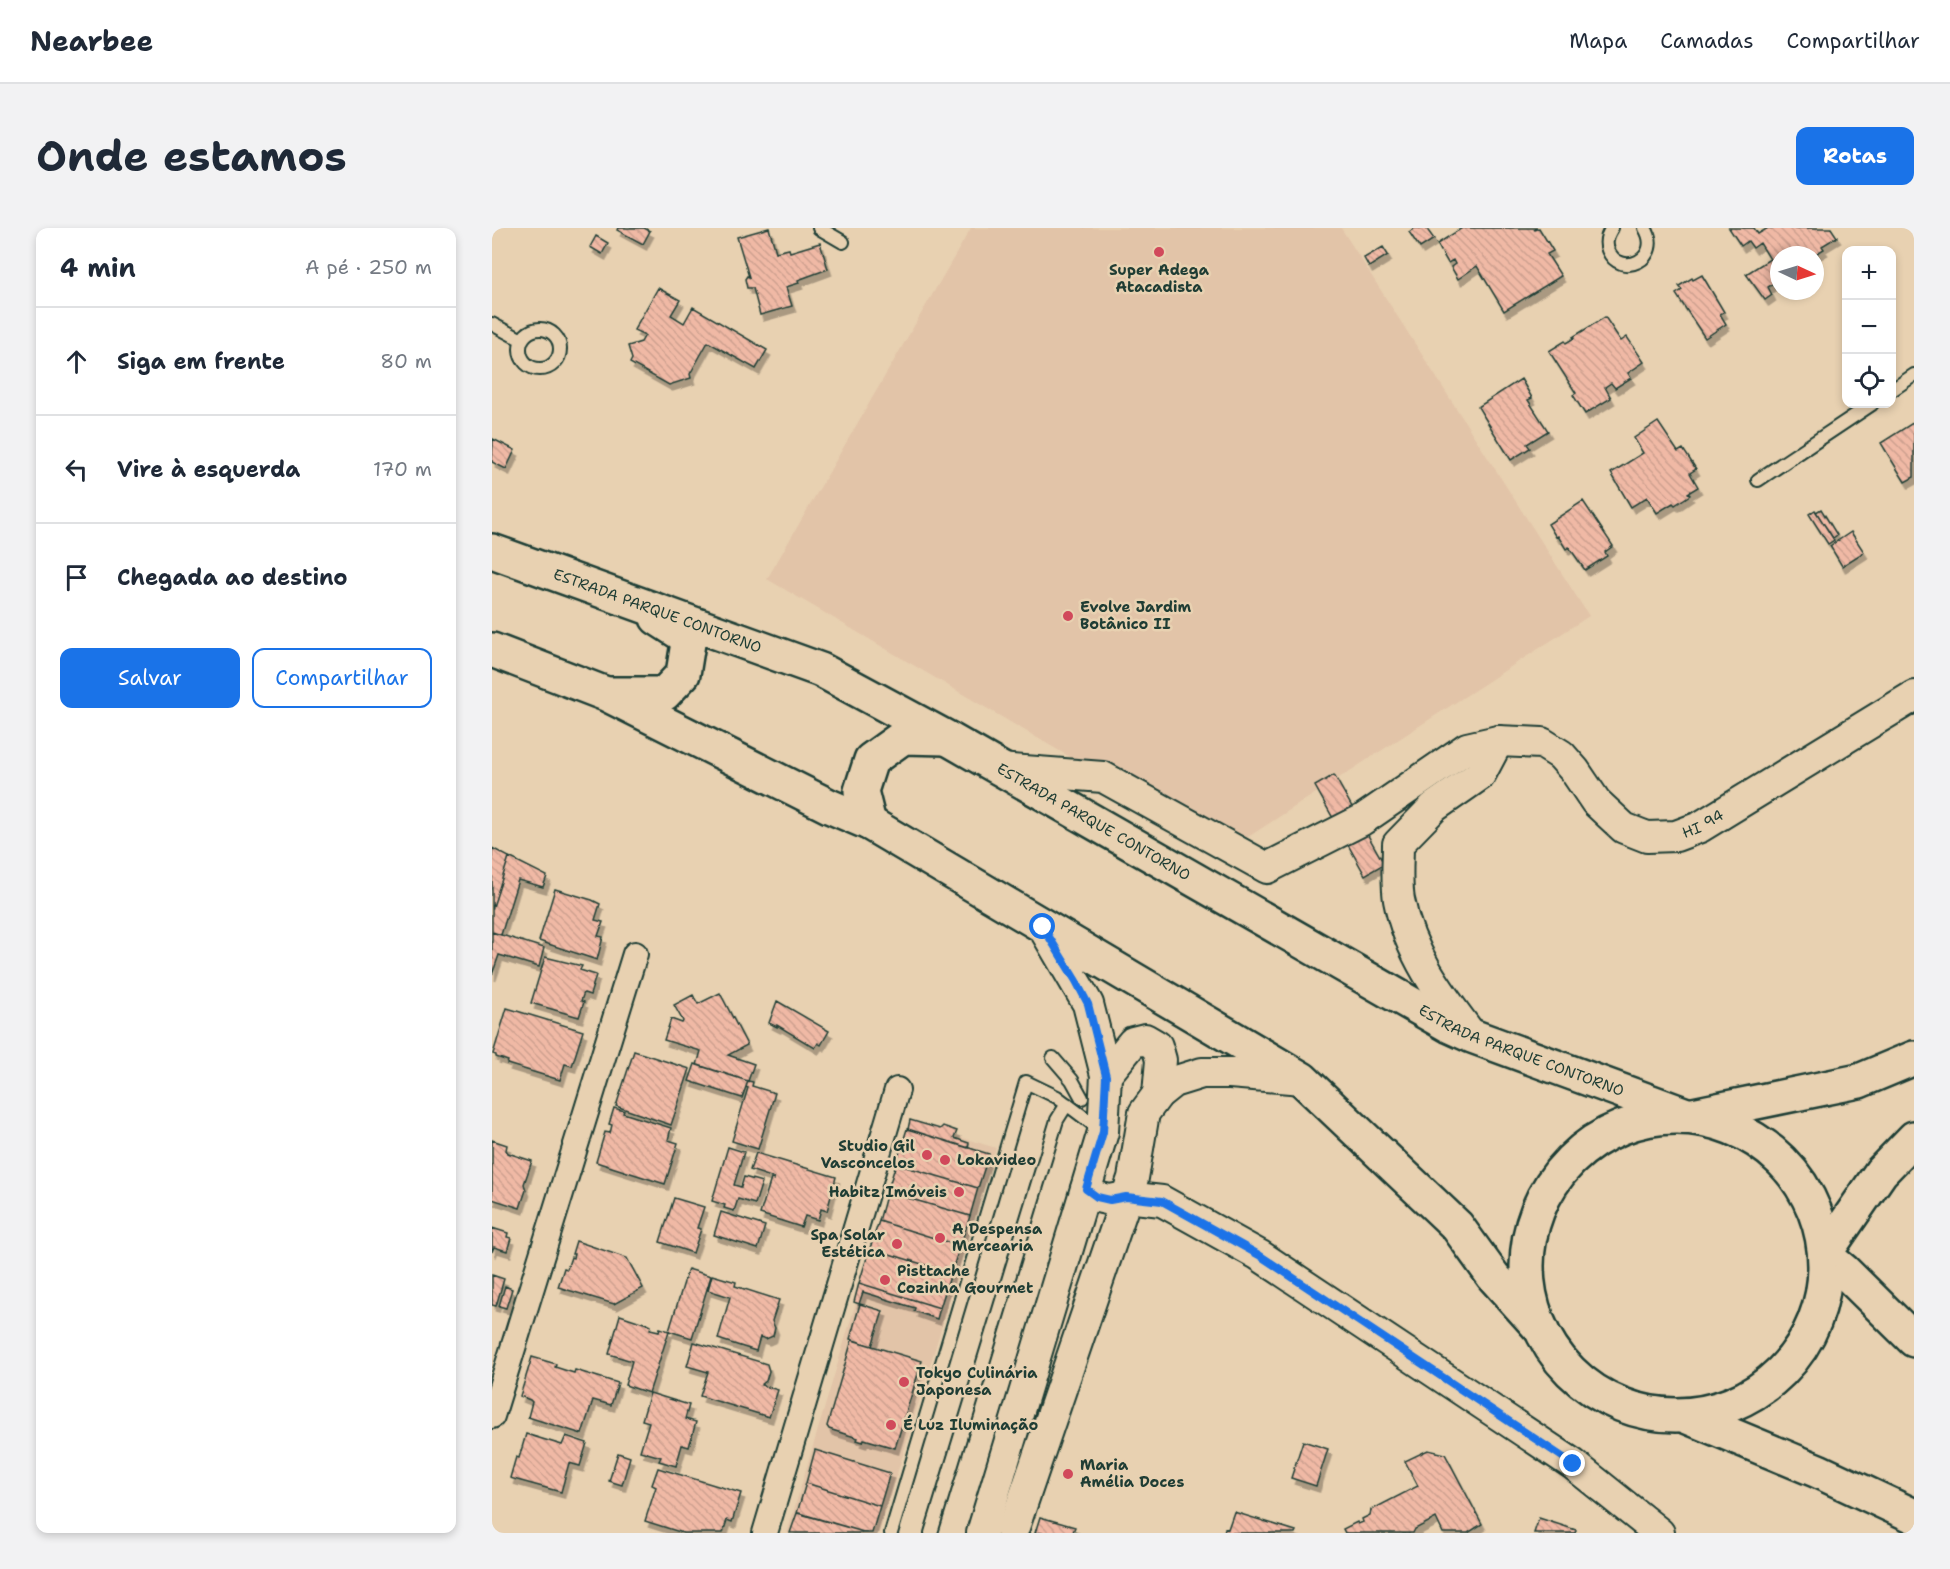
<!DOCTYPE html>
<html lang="pt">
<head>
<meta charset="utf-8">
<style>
  :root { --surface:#fff; --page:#f2f2f3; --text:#1f2937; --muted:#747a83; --line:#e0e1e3; --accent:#1a73e8 }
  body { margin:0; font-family:"Shantell Sans",sans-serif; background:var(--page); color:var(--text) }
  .controls { position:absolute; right:18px; top:18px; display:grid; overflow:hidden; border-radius:12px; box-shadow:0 3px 9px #0003 }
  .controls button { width:54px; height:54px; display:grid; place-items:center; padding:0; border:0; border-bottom:2px solid var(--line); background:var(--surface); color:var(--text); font:30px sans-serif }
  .compass { position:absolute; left:1278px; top:18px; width:54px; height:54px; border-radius:50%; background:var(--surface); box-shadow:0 3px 9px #0003; rotate:94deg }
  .stop { position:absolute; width:18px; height:18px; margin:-14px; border:4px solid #1a73e8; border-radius:50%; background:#fff }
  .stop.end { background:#1a73e8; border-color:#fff; box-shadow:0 2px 6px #0008 }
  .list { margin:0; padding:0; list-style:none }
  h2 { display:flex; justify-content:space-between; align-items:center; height:78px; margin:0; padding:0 24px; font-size:26px }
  h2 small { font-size:20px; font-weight:400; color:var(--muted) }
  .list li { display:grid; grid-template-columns:39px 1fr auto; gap:18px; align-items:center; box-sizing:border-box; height:108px; padding:0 24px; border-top:2px solid var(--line) }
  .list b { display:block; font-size:22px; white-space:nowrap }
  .list em { font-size:20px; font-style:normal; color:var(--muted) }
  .actions { display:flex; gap:12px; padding:18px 24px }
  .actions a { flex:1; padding:14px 0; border:2px solid var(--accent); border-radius:12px; text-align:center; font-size:21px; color:var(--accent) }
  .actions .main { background:var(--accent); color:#fff }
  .icon { flex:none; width:33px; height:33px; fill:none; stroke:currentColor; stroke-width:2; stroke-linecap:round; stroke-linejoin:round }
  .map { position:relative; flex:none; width:1422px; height:1305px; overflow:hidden; border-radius:12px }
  header { display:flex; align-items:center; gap:36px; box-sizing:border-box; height:84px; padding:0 30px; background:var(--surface); border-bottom:2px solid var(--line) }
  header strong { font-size:28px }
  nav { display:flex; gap:33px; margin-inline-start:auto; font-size:21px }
  .intro { display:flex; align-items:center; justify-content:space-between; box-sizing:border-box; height:144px; padding:0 36px }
  h1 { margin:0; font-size:42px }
  .button { padding:15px 27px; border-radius:12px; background:var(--accent); color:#fff; font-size:21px; font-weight:700 }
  main { display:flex; gap:36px; padding:0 36px }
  aside { flex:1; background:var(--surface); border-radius:12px; box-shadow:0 3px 9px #0003 }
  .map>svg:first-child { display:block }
  .built { fill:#e2c4a8 }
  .building { fill:url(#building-back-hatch); stroke:#1f3d34; stroke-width:1.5; filter:url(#shadow) }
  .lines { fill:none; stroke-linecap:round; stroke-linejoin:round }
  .service-casing { stroke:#1f3d34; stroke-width:16 }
  .minor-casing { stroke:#1f3d34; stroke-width:28 }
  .tertiary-casing { stroke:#1f3d34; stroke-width:34 }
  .primary-casing { stroke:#1f3d34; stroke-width:38 }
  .trunk-casing { stroke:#1f3d34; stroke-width:38 }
  .service { stroke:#e8d1b1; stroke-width:12 }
  .minor { stroke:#e8d1b1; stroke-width:24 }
  .tertiary { stroke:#e8d1b1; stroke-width:30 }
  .primary { stroke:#e8d1b1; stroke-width:33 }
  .trunk { stroke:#e8d1b1; stroke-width:33 }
  .route { stroke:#1a73e8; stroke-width:8 }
  .poi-dot { fill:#d1495b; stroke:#e8d1b1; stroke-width:2 }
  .labels { text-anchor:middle; stroke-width:5; stroke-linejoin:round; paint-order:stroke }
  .poi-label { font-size:15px; font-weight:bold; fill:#1f3d34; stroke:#e8d1b1; text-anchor:start }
  .street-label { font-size:15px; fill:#1f3d34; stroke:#e8d1b1 }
</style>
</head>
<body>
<header>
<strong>Nearbee</strong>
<nav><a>Mapa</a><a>Camadas</a><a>Compartilhar</a></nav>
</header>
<div class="intro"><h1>Onde estamos</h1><a class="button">Rotas</a></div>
<main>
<aside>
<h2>4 min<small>A pé · 250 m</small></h2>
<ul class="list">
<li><svg class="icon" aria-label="ahead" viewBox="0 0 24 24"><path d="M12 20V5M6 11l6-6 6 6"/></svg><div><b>Siga em frente</b></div><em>80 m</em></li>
<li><svg class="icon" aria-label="left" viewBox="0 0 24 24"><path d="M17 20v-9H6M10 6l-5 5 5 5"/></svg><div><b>Vire à esquerda</b></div><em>170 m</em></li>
<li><svg class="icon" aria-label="arrive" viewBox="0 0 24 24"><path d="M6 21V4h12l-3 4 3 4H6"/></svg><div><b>Chegada ao destino</b></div></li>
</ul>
<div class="actions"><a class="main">Salvar</a><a>Compartilhar</a></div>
</aside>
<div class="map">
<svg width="1422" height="1305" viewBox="0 0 1422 1305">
  <defs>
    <pattern id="building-back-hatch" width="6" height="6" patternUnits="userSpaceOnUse" patternTransform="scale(1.5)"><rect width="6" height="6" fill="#f0b9a5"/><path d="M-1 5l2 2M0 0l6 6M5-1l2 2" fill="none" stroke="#cda08f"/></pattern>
    <filter id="shadow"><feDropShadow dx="3.5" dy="6" stdDeviation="0" flood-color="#0004"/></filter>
  </defs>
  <rect width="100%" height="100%" fill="#e8d1b1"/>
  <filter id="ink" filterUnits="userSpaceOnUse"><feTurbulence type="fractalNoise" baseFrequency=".0167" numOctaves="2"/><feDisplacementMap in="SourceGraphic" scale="12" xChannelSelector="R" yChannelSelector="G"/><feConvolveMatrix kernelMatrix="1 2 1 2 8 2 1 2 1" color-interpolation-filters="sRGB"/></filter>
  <g filter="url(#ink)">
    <!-- built -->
    <path class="built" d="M479 0H849L1097 388 736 622 275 351Z
      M418 894 504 920 387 1305H295Z"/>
    <!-- building -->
    <path class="building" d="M126 0H152L158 3 151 16 125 2Z
      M277 0 284 24 297 21 298 24 328 15 336 41 306 52 307 55 294 59 300 78 268 87 261 60H255L253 51 255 48 257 49 245 9Z
      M923 0H934L942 11 928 20 917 4Z
      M970 0H1044L1042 2 1047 0 1061 23 1055 26 1069 48 1012 83 985 38 966 51 959 39 963 36 961 32 956 35 945 16Z
      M1237 0H1262L1266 6 1276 0H1339L1345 9 1330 18 1332 21 1322 27H1287V52L1276 59 1280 67 1273 72 1254 46 1278 31 1268 15 1261 20 1256 13 1249 18Z
      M104 8 116 15 110 26 98 19Z
      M891 19 896 27 877 39 872 30Z
      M1210 47 1232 84 1228 86 1234 96 1213 110 1184 66 1190 62 1187 58 1200 50 1201 52Z
      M166 60 188 72 179 87 192 95 201 79 275 122 264 141 216 114 198 146 199 150 177 157 138 135 140 131 136 118 149 114 153 107 142 102Z
      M1113 89 1129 113 1135 109 1152 134 1136 145 1139 150 1123 160 1119 155 1113 159 1119 170 1093 186 1081 167 1084 165 1057 123 1073 113 1074 115 1082 110 1081 109Z
      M1029 151 1040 170 1036 172 1056 203 1035 216 1038 220 1019 232 986 179Z
      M1166 194 1186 224 1191 221 1204 241 1198 245 1206 259 1196 265 1198 267 1183 277 1181 275 1165 285 1155 269 1139 279 1119 245 1151 225 1142 210Z
      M1422 194V249L1413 254 1389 215Z
      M1 211 23 222 14 241 0 234Z
      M1091 273 1121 318 1113 324 1115 328 1093 342 1077 319 1074 321 1066 308 1064 309 1056 296Z
      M1329 281 1345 307 1341 310 1324 284Z
      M1323 282 1342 312 1336 316 1317 286Z
      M1359 304 1372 324 1350 338 1338 318Z
      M842 547 892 636 873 647 823 558Z
      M0 620 17 629 0 682Z
      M17 629 55 648 51 659 26 652 9 707 0 704V682Z
      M63 661 100 672 108 676 103 692 111 694 106 708 111 709 105 732 47 713Z
      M0 704 52 720 47 739 7 727 0 747Z
      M53 729 90 738 88 742 104 747 98 767 92 765 91 767 89 773 92 774 87 789 39 775Z
      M228 765 255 817 236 827 262 836 256 853 205 837 209 823 172 812 179 791 190 795 191 793 182 777 201 767 206 776Z
      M285 773 337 803 329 817 326 815 323 820 285 797V799L277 795Z
      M15 780 91 803 80 838 73 836 68 852 15 836 16 833 4 829V827L1 826Z
      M142 823 198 841 179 897 124 878Z
      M203 836 256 853 250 870 197 853Z
      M256 853 261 854 260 858 283 865 266 921 240 913 256 860 254 859Z
      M122 880 132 883 131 885 179 900 176 912 186 915 173 956 104 934 113 904 118 905 120 897 117 896Z
      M418 892 448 901 451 898 465 903 462 910 477 915 476 920 416 901Z
      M415 901 497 926 486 960 404 936Z
      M0 912 15 917 14 922 16 925 40 933 32 956 34 962 28 980 0 971Z
      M236 919 252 924 242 957 249 959 252 949 270 954 263 976 246 971 242 983 232 980 233 977 220 973Z
      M264 925 344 949 335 983 329 981 326 992 313 988 309 999 268 986 279 951 282 952V950L258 942Z
      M404 936 486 960 478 988 395 964Z
      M395 964 478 988 468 1018 387 993Z
      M182 970 212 979 205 1000 209 1001 201 1025 168 1014Z
      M229 984 273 998 266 1021 222 1007Z
      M387 993 468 1018 459 1045 378 1020Z
      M0 1000 16 1005 15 1009 19 1010 15 1023 2 1019 0 1024Z
      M84 1013 135 1030 151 1060 122 1076 66 1059 72 1040 75 1041 79 1029 81 1030 82 1026H80Z
      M378 1020 459 1045 448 1080 367 1055Z
      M196 1041 219 1048 200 1110 177 1103Z
      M0 1047 12 1051 4 1078 0 1077Z
      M220 1047 244 1054 243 1058 287 1072 280 1093 283 1100 281 1108 274 1111 268 1109 264 1123 226 1111 238 1069 216 1062Z
      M367 1055 448 1080 445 1091 422 1083 423 1080 371 1064 367 1076 362 1074Z
      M13 1058 20 1061 14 1080 7 1078Z
      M368 1076 391 1083 380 1118 358 1111Z
      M128 1087 155 1096 159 1098 158 1101 167 1103 168 1100 177 1103 157 1165 133 1157 140 1133 117 1126Z
      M360 1112 430 1133 403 1220 372 1211 371 1214 365 1212 366 1210 337 1201 335 1198Z
      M202 1114 275 1136 277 1143 274 1153 269 1157 286 1162 277 1189 208 1168 216 1144 195 1138Z
      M40 1129 64 1136 63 1139 82 1145 83 1142 126 1155 119 1177 101 1172 90 1206 36 1189 40 1174 38 1172 28 1168Z
      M158 1165 197 1177 193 1191 204 1194 197 1219 190 1217 184 1238 167 1233 169 1229 148 1223 157 1194 150 1192Z
      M34 1206 70 1217 74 1208 95 1215 88 1238 77 1235 69 1264 18 1250 24 1229 27 1230Z
      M811 1213 836 1221 824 1258 799 1250Z
      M323 1222 398 1245 388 1278 314 1255Z
      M936 1222 953 1226 990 1296 976 1305H951L944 1290 923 1301 921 1305H853L851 1301 865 1294 866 1296 871 1294 870 1291 878 1287 879 1282 926 1258 913 1233Z
      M126 1225 138 1229 130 1257 117 1253Z
      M166 1240 249 1265 240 1294 235 1292 231 1305H191L153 1293 164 1259 160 1257Z
      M314 1255 388 1278 380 1305H375L305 1285Z
      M742 1284 804 1303 803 1305H732L733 1300 736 1301Z
      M305 1285H307L375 1305H298Z
      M548 1289 583 1299 581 1304 584 1305H543Z
      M1047 1290 1084 1302 1083 1305H1042Z"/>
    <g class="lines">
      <defs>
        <path id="service" d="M327 0 351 14
          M1120 0C1115 7 1113 14 1116 22 1128 51 1172 31 1153 0
          M0 96 30 112
          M28 121a20 20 0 1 1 40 0a20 20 0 1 1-40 0Z
          M1400 162 1422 147
          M1266 252 1380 176
          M561 830 580 852 590 870
          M399 1305 534 854 565 869 609 902
          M439 1305 565 892 575 876"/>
        <path id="minor" d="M0 1188 143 726
          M273 1305 405 862"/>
        <g id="tertiary">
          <path id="s1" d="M507 541 611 549 775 640 870 592 975 520 1006 513 1050 515 1069 527 1083 543 1104 574 1132 600 1155 609 1184 608 1208 599 1422 468"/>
          <path d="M980 808C948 766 917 725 907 672 904 654 906 634 906 616L942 579 988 547 1006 513"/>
          <path d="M614 847 641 814 653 811 665 818 669 832 666 866"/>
          <path d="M594 961 605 969 618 972 634 969 670 973 767 1027 1081 1236 1167 1305"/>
          <path d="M490 1305 611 904 614 847 596 776 551 699"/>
          <path d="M520 1305 641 950 652 885 666 866 681 854 710 845H738L810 851"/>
        </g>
        <path id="primary" d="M1335 1029 1352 1043 1422 1112
          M1196 1189 1326 1243 1422 1288"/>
        <g id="trunk">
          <path id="s2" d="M0 323 329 442 455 510 958 798 980 808 1192 886"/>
          <path d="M0 422 114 466 337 578 377 595 810 851 965 998 1001 1048 1046 1098"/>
          <path d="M119 466H172L191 446 196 415 190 406 165 390"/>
          <path d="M377 595 369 563 379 532 411 509 454 510"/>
          <path d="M1201 887 1367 853 1422 830"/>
          <circle cx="1184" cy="1038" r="149"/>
          <path d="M1334 1024 1389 944 1422 910"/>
        </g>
      </defs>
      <!-- service casing -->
      <use href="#service" class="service-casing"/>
      <!-- minor casing -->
      <use href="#minor" class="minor-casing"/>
      <!-- tertiary casing -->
      <use href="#tertiary" class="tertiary-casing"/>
      <!-- primary casing -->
      <use href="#primary" class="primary-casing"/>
      <!-- trunk casing -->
      <use href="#trunk" class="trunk-casing"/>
      <!-- service -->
      <use href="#service" class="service"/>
      <!-- minor -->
      <use href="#minor" class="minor"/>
      <!-- tertiary -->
      <use href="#tertiary" class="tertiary"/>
      <!-- primary -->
      <use href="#primary" class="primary"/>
      <!-- trunk -->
      <use href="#trunk" class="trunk"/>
    </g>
  </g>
  <g class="lines" filter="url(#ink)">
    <!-- route -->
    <path class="route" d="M551 699 584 753 596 776 614 848 611 904 594 961 605 969 618 972 634 969 670 973 767 1027 1081 1236"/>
  </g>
  <!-- markers -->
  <g class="poi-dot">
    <circle cx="667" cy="24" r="6"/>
    <circle cx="576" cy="388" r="6"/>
    <circle cx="435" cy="927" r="6"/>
    <circle cx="453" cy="932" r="6"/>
    <circle cx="467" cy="964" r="6"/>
    <circle cx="448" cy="1010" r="6"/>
    <circle cx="405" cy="1016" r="6"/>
    <circle cx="393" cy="1052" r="6"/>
    <circle cx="412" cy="1154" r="6"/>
    <circle cx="399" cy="1197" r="6"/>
    <circle cx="576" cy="1246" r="6"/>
  </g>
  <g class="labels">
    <!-- poi labels -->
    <g class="poi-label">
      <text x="667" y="47" text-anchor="middle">Super Adega<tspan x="667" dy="17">Atacadista</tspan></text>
      <text x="588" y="384">Evolve Jardim<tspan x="588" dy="17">Botânico II</tspan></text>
      <text x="423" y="923" text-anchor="end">Studio Gil<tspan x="423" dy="17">Vasconcelos</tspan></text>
      <text x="465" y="937">Lokavideo</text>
      <text x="455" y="969" text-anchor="end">Habitz Imóveis</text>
      <text x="460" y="1006">A Despensa<tspan x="460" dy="17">Mercearia</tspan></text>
      <text x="393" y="1012" text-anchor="end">Spa Solar<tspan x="393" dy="17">Estética</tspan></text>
      <text x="405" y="1048">Pisttache<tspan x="405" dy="17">Cozinha Gourmet</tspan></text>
      <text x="424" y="1150">Tokyo Culinária<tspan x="424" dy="17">Japonesa</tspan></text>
      <text x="411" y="1202">É Luz Iluminação</text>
      <text x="588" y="1242">Maria<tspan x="588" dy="17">Amélia Doces</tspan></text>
    </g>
    <!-- street labels -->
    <g class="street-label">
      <text dy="5" stroke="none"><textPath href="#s2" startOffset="176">ESTRADA PARQUE CONTORNO</textPath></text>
      <text dy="5" stroke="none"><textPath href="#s2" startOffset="662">ESTRADA PARQUE CONTORNO</textPath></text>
      <text dy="5" stroke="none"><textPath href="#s1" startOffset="804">HI 94</textPath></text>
      <text dy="5" stroke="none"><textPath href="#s2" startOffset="1148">ESTRADA PARQUE CONTORNO</textPath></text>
    </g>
  </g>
</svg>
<div class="controls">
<button>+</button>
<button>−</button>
<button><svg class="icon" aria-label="locate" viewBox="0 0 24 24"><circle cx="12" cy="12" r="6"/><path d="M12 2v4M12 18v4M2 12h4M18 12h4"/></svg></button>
</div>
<svg class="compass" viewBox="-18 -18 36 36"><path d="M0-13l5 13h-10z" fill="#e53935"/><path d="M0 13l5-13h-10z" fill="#747a83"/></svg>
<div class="stop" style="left:551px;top:699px"></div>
<div class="stop end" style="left:1081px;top:1236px"></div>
</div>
</main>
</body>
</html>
